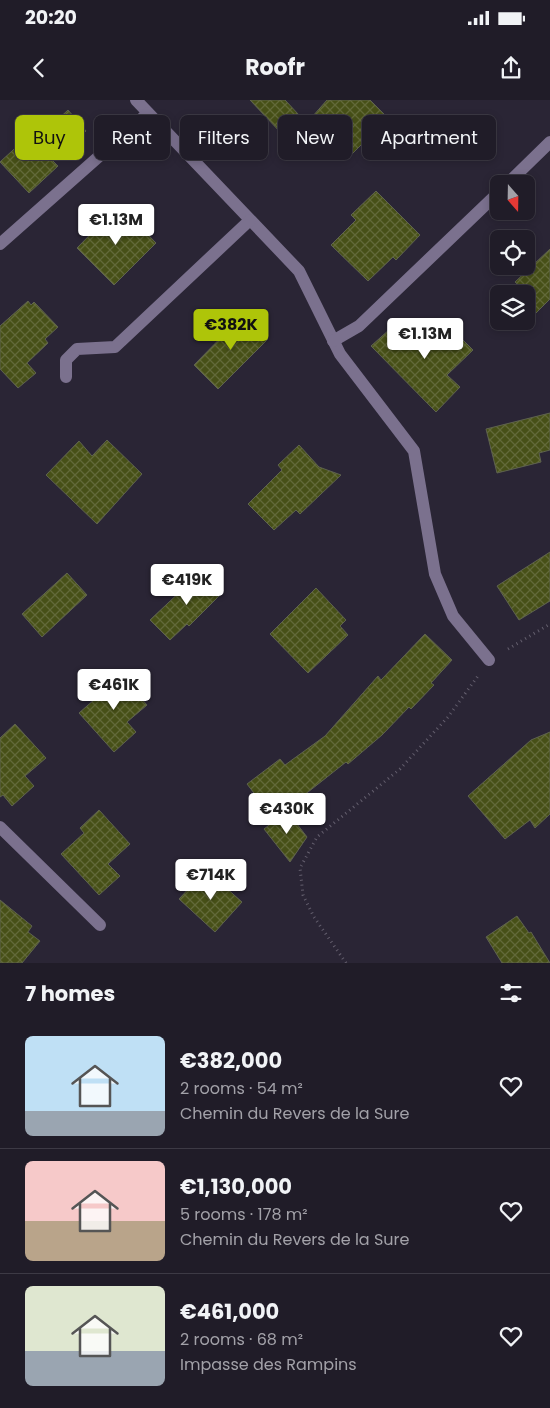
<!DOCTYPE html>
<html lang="en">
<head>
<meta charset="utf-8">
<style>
  :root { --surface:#201c28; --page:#282530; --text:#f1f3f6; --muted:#a2a1a8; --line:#3d3a45; --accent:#aec509 }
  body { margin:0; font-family:Poppins,sans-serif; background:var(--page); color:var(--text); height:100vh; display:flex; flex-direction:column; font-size:19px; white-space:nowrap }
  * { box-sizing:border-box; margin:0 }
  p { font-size:16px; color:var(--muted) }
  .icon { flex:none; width:28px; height:28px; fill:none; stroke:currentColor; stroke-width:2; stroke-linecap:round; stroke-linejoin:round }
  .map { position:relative; height:863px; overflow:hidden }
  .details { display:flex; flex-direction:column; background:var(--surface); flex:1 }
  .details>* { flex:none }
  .top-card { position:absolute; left:15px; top:15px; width:520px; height:45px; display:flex; gap:10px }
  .needle { width:32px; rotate:160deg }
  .tools { position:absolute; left:490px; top:75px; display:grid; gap:10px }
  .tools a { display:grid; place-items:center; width:45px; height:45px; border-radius:8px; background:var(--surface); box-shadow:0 2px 8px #0003,0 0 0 1px var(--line); font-size:25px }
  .price { position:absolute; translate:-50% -42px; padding:0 11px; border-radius:5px; background:#fff; color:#222; font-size:16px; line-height:32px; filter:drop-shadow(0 1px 2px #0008) }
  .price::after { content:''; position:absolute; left:50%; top:30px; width:15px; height:11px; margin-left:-8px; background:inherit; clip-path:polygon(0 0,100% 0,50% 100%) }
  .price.selected { background:var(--accent); color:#111 }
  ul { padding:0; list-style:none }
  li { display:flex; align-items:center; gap:15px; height:125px; padding:0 25px }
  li+li { border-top:1px solid var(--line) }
  li span { display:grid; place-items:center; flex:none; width:140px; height:100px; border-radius:8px; color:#555 }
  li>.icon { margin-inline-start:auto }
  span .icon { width:60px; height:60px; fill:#fffc; stroke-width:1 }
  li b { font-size:21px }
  h2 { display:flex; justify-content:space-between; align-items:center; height:60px; padding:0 25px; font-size:21px }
  .pill { padding:0 18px; border-radius:8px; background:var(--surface); box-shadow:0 2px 8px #0003,0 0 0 1px var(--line); font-size:18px; line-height:45px }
  .pill.selected { background:var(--accent); color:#111 }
  .status { display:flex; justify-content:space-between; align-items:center; height:35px; padding:0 25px; background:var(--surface); direction:ltr }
  .status svg { height:14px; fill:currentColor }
  header { display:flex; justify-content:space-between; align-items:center; height:65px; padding:0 25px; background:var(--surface); font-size:22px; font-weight:700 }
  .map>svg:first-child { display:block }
  .building { fill:url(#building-cross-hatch); stroke:#5e624f }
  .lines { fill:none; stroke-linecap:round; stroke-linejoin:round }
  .path { stroke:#645f6e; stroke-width:3; stroke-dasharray:1 4; stroke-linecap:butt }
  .minor { stroke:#7b718e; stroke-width:12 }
</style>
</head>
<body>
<div class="status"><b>20:20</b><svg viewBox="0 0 49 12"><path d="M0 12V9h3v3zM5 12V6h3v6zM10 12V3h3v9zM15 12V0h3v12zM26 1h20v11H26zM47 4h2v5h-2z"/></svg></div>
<header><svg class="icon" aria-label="back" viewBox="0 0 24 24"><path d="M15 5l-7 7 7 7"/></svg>Roofr<svg class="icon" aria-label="share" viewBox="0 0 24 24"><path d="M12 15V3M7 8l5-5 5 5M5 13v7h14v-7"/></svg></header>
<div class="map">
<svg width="550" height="863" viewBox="0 0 550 863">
  <defs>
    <pattern id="building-cross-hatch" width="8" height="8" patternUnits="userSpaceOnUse" patternTransform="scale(1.25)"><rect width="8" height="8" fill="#475017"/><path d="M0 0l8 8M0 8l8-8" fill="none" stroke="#626939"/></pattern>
  </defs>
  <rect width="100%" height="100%" fill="#2a2535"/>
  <!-- building -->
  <g class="building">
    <path d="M250,0h35l14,15 -18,18z"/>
    <path d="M327,0h43l18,18 -38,38 -38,-39z"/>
    <path d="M68,10l18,21 -33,30 5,5 -29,27 -29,-31 49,-45 5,6z"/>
    <path d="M376,91l44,44 -24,25 -3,-3 -25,24 -37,-36 25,-25 -5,-5z"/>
    <path d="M113,111l6,6 6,-6 31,32 -42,42 -37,-37z"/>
    <path d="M550,149v50l-24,24v-31l-11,-10z"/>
    <path d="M28,201l3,4 3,-3 24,25 -13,12 3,4 -21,20 9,10 -18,15 -18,-19v-43z"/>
    <path d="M245,213l23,26 -50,50 -24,-24z"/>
    <path d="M442,219l31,31 -26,25 13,12 -24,25 -65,-66 29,-26 19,21z"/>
    <path d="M550,313v37l-11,3 2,9 -44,11 -11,-44z"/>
    <path d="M107,340l35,34 -45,50 -51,-49 33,-34 13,15z"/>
    <path d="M299,345l20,22 22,8 -41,39 -4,-4 -22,20 -26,-26 34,-34 -4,-5z"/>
    <path d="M550,452v49l-31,19 -22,-34z"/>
    <path d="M202,471l20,22 -33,33 -2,-2 -17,16 -20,-20z"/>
    <path d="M67,473l20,22 -45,42 -20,-23z"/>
    <path d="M316,488l30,32 -6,6 8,9 -40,38 -38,-39z"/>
    <path d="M425,534l27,26 -21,23 3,2 -23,24 -2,-2 -27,28 -34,29 -2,-2 -72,57 -27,-35 33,-25 5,6 40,-29 53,-60 3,4z"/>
    <path d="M117,571l30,34 -20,17 9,10 -22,20 -35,-39 24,-21 -5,-5z"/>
    <path d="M15,624l31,34 -21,18 9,10 -22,20 -9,-11 -3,2v-59z"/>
    <path d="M550,632v82l-15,14 -5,-8 -25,19 -37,-43 63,-56z"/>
    <path d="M99,710l31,34 -22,20 12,12 -21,19 -38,-41 23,-21 -4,-5z"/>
    <path d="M287,711l20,26 -17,25 -26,-33z"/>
    <path d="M206,770l36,32 -27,30 -36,-33z"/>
    <path d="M0,800l32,26 -4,6 12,9 -18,22h-22z"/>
    <path d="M517,816l12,17 2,-1 19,31h-48l-16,-26z"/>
  </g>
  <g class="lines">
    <!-- path -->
    <g class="path">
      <path d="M508,549l42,-25"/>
      <path d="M346,863l-32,-46 -11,-22 -3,-27 17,-31 83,-68 48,-52 30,-41"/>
    </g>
    <!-- minor -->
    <g class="minor">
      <path d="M136,0l163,171 41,83 74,97 21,123 18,42 36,44"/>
      <path d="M507,84l43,-42"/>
      <path d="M0,144l148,-131"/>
      <path d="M333,241l26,-15 140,-134"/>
      <path d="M66,277v-17l11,-11 38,-2 135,-127"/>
      <path d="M0,727l100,98"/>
    </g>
  </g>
</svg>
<div class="tools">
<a><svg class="needle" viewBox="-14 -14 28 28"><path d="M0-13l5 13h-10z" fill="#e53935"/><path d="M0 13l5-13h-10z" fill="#a2a1a8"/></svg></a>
<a><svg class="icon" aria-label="locate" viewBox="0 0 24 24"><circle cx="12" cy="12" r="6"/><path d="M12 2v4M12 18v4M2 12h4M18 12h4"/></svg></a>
<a><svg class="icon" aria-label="layers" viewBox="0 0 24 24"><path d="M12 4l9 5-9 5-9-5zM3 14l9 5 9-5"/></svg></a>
</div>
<b class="price" style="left:116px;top:146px">€1.13M</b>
<b class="price selected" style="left:231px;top:251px">€382K</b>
<b class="price" style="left:425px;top:260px">€1.13M</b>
<b class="price" style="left:187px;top:506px">€419K</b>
<b class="price" style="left:114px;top:611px">€461K</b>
<b class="price" style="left:287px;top:735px">€430K</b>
<b class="price" style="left:211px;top:801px">€714K</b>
<div class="top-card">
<a class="pill selected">Buy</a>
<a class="pill">Rent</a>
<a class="pill">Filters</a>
<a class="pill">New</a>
<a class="pill">Apartment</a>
</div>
</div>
<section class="details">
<h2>7 homes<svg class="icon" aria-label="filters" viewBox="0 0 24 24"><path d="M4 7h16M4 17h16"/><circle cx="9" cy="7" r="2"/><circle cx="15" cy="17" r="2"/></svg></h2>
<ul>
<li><span style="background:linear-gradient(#bfe0f5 75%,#9aa5b1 0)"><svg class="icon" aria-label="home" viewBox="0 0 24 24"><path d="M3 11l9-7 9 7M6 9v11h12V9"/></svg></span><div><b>€382,000</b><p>2 rooms · 54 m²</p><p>Chemin du Revers de la Sure</p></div><svg class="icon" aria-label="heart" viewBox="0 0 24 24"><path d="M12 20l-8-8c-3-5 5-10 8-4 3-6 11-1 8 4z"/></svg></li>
<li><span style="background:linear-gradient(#f6c9c9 60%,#b9a48a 0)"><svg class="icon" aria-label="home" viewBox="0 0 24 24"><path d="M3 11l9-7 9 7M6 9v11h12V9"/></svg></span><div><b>€1,130,000</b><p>5 rooms · 178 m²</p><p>Chemin du Revers de la Sure</p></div><svg class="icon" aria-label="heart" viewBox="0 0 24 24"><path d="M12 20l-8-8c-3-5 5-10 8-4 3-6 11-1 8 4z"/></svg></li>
<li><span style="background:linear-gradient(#dfe7d0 65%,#9aa5b1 0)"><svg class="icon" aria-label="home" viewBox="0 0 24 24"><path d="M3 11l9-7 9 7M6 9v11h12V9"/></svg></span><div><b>€461,000</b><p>2 rooms · 68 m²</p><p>Impasse des Rampins</p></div><svg class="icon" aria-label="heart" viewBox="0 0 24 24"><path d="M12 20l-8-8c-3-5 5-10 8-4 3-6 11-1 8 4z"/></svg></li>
</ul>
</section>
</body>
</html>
